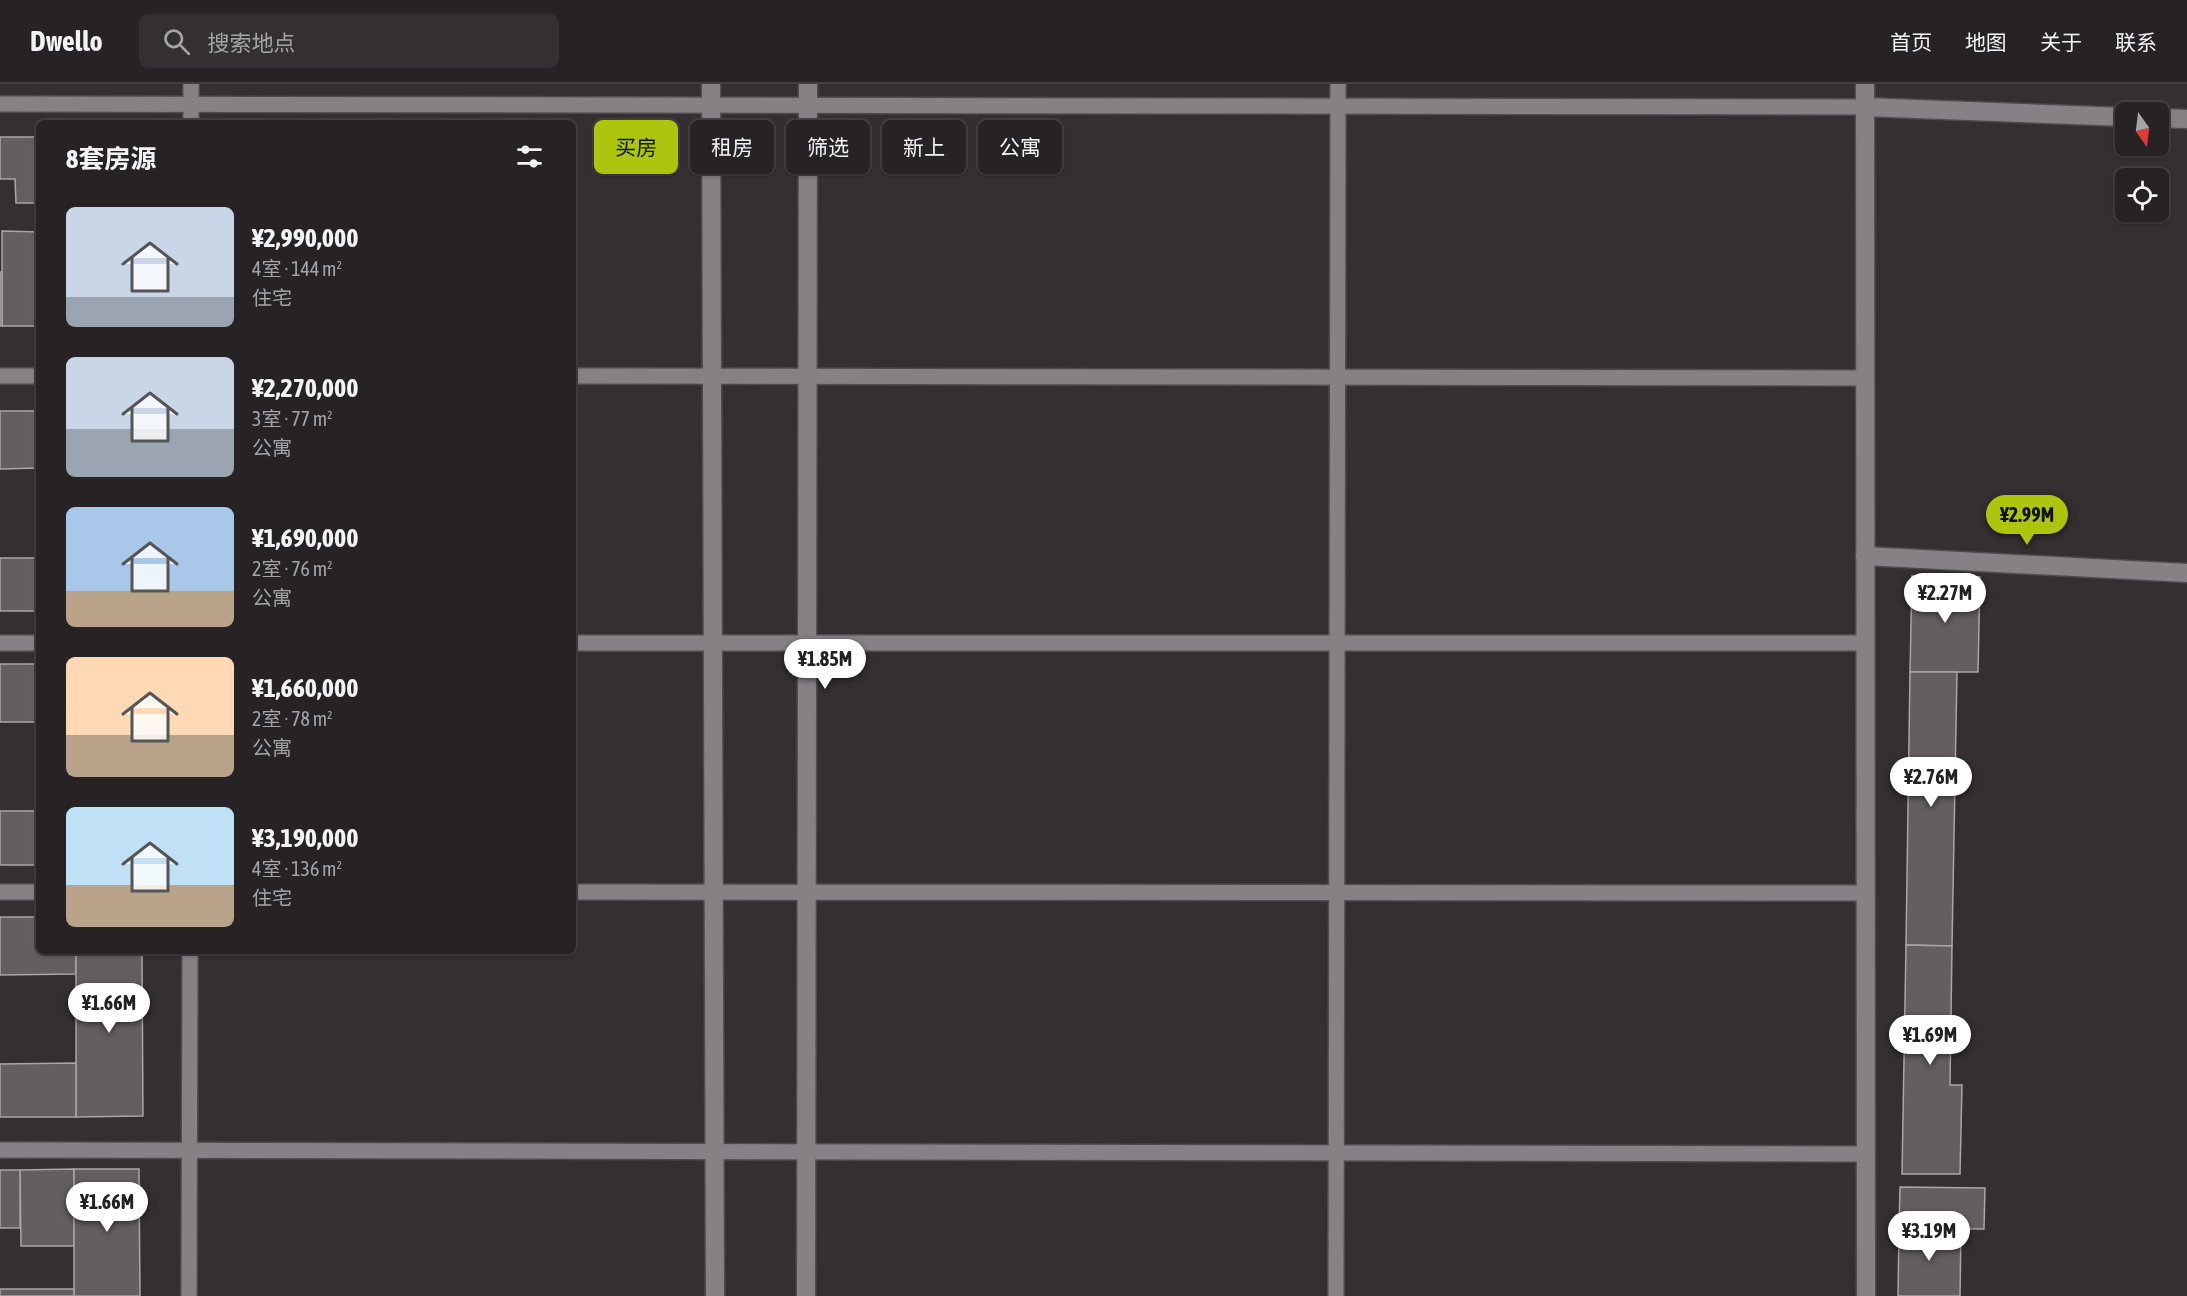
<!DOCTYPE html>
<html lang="zh">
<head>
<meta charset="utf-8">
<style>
  :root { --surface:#272325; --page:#332f32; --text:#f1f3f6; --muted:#a4a4a7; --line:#434042; --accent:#adc60d }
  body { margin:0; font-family:"Asap Condensed","Noto Sans SC",sans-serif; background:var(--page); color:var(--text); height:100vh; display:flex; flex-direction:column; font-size:22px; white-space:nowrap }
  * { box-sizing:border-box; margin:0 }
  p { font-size:20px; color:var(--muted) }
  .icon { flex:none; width:33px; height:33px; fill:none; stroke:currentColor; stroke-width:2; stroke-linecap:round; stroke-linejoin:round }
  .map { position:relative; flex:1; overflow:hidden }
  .panel { position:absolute; left:36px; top:36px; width:540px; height:834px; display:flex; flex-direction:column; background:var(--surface); border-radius:9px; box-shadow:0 2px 4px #0004,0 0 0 2px var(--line) }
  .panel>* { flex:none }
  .top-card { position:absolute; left:594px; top:36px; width:570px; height:54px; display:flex; gap:12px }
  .needle { width:39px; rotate:166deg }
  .fabs { position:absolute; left:2115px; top:18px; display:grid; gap:12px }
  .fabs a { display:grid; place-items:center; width:54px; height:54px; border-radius:9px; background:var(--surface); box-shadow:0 2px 4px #0004,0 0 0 2px var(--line); font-size:30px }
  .price { position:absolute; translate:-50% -51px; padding:0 14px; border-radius:21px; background:#fff; color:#222; font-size:20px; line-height:39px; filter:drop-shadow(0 2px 3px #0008) }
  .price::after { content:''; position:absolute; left:50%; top:36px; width:18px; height:14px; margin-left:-9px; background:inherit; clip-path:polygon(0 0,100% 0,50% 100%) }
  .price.selected { background:var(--accent); color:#111 }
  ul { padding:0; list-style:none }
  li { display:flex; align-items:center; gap:18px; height:150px; padding:0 30px }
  li span { display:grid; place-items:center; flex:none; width:168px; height:120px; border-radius:9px; color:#555 }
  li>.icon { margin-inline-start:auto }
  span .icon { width:72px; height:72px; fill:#fffc; stroke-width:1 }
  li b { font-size:26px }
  h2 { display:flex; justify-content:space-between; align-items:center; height:72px; padding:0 30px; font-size:26px }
  .tag { padding:0 21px; border-radius:9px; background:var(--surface); box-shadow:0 2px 4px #0004,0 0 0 2px var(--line); font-size:21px; line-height:54px }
  .tag.selected { background:var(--accent); color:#111 }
  header { display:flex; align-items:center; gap:36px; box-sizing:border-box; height:84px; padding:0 30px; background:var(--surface); border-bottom:2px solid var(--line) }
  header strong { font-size:28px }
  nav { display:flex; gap:33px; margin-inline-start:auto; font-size:21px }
  .search { width:420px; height:54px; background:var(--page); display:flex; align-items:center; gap:15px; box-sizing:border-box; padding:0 21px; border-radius:9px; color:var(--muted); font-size:22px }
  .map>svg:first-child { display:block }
  .building { fill:#645e5f; stroke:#aca5a6; stroke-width:1.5 }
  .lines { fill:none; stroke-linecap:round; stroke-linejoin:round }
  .lane-casing { stroke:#504c4e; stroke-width:18 }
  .street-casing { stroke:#504c4e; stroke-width:21 }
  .secondary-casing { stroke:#504c4e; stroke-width:21 }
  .lane { stroke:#868184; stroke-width:15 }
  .street { stroke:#868184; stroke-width:18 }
  .secondary { stroke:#868184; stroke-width:18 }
</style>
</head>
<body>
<header>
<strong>Dwello</strong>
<div class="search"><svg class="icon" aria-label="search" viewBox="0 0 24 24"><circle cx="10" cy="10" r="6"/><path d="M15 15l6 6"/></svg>搜索地点</div>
<nav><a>首页</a><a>地图</a><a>关于</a><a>联系</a></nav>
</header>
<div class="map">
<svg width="2187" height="1212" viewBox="0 0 2187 1212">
  <rect width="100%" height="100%" fill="#342f31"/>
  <!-- building -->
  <g class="building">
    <path d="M0,53h39v66h-23l-1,-24h-15z"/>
    <path d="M2,147l37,1v94h-37z"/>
    <rect x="0" y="188" width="2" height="54"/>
    <path d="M0,327h39v57l-39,1z"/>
    <rect x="0" y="474" width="39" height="53"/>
    <path d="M1912,492l68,1 -2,95h-68z"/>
    <rect x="0" y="580" width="39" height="58"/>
    <path d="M1910,588h47l-5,274 -46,-1z"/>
    <rect x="0" y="727" width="39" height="54"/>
    <path d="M0,833h39v34h37v23l-76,1z"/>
    <path d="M1906,861l46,1 -2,139h12l-2,89h-58z"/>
    <path d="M76,867h66l1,165 -67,1z"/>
    <path d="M76,979v54h-76v-53z"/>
    <path d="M74,1085v77h-53l-1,-76z"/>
    <path d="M74,1085h65l1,127h-66z"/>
    <rect x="0" y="1086" width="20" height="58"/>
    <path d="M1900,1103l85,1 -1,41 -85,-1z"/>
    <path d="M1899,1144l62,1 -1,67h-62z"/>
    <rect x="0" y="1205" width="74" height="7"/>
  </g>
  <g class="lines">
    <!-- lane casing -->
    <g class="lane-casing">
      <g id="lane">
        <path d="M0,20l1865,3"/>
        <path d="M191,39v-39"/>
        <path d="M0,292h39"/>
        <path d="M573,292l1292,2"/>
        <path d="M0,559h39"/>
        <path d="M573,559h1293"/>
        <path d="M0,808h39"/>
        <path d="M573,808l1292,1"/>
        <path d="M0,1066l1866,4"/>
        <path d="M189,1212l1,-345"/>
        <path d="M1336,1212l2,-1212"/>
      </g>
    </g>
    <!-- street casing -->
    <g class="street-casing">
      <g id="street">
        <path d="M1865,0l1,1212"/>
        <path d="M1865,23l261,10"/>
        <path d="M2158,34l29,1"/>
        <path d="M1865,472l322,17"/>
      </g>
    </g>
    <!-- secondary casing -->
    <g class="secondary-casing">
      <g id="secondary">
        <path d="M711,0l4,1212"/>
        <path d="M806,1212l2,-1212"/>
      </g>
    </g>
    <!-- lane -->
    <use href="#lane" class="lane"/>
    <!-- street -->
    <use href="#street" class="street"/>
    <!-- secondary -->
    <use href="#secondary" class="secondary"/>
  </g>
</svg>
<div class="fabs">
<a><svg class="needle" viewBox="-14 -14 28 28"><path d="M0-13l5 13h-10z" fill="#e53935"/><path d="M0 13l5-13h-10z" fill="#a4a4a7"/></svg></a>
<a><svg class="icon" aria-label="locate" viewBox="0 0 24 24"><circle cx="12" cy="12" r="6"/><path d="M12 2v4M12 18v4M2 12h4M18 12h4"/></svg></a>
</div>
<b class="price selected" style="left:2027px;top:462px">¥2.99M</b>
<b class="price" style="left:1945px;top:540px">¥2.27M</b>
<b class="price" style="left:825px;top:606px">¥1.85M</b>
<b class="price" style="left:1931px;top:724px">¥2.76M</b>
<b class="price" style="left:109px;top:950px">¥1.66M</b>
<b class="price" style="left:1930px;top:982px">¥1.69M</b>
<b class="price" style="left:107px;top:1149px">¥1.66M</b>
<b class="price" style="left:1929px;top:1178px">¥3.19M</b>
<div class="top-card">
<a class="tag selected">买房</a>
<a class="tag">租房</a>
<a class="tag">筛选</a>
<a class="tag">新上</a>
<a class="tag">公寓</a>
</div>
<section class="panel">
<h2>8套房源<svg class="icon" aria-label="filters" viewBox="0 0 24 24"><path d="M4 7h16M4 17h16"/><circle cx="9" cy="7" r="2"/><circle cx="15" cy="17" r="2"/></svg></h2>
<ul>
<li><span style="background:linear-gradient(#c9d6e8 75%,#9aa5b1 0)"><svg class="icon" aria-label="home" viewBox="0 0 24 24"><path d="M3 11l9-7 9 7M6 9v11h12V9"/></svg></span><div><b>¥2,990,000</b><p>4室 · 144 m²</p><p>住宅</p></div></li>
<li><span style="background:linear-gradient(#c9d6e8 60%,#9aa5b1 0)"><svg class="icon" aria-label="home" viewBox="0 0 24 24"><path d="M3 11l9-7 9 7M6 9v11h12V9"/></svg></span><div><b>¥2,270,000</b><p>3室 · 77 m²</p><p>公寓</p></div></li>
<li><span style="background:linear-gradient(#a9c7e8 70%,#b9a48a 0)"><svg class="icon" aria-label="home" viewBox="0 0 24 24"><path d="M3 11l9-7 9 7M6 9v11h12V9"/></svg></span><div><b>¥1,690,000</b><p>2室 · 76 m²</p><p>公寓</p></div></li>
<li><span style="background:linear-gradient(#ffd9b3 65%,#b9a48a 0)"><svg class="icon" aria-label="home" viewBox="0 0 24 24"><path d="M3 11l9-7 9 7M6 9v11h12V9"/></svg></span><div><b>¥1,660,000</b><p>2室 · 78 m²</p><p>公寓</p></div></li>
<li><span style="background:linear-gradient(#bfe0f5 65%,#b9a48a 0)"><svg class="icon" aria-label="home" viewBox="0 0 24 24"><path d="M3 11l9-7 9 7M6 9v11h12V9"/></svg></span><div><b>¥3,190,000</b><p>4室 · 136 m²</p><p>住宅</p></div></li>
</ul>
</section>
</div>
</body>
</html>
